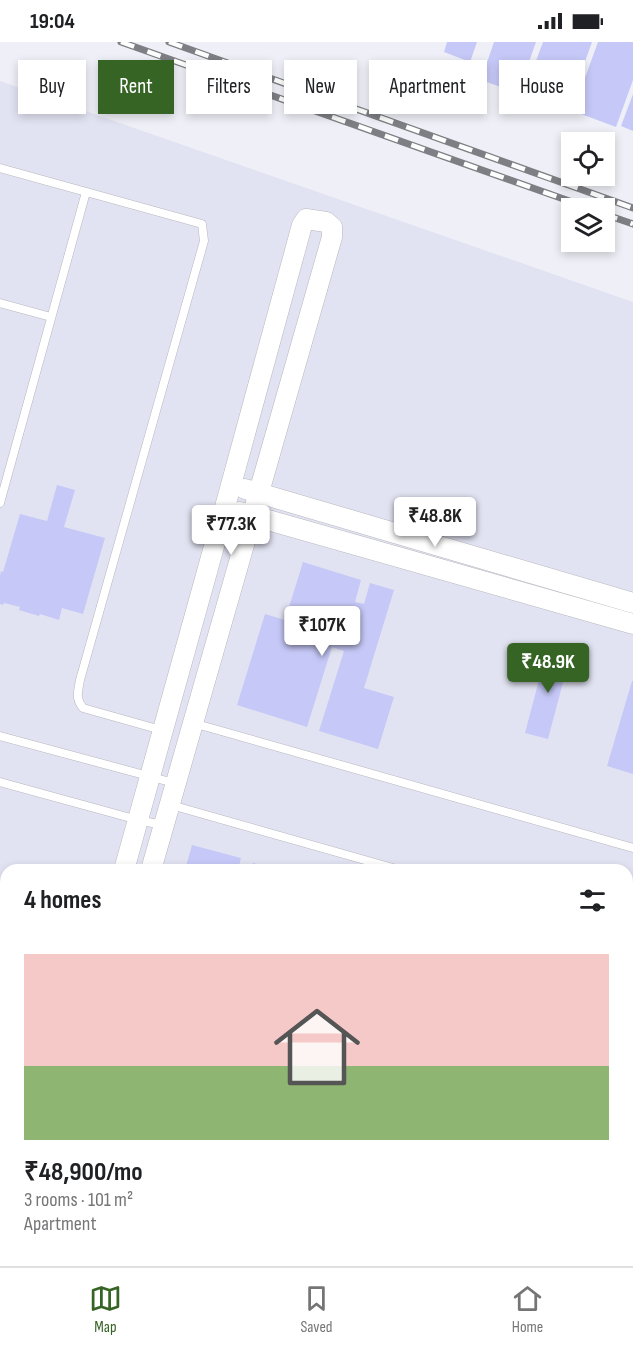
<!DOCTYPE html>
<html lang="en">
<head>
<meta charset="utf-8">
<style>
  :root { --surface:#fff; --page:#f2f2f2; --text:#202124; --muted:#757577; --line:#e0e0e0; --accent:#366424 }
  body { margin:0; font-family:"Sofia Sans Condensed",sans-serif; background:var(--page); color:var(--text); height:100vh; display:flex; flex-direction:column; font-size:22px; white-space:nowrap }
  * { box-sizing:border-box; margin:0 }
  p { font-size:20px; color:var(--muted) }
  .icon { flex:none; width:33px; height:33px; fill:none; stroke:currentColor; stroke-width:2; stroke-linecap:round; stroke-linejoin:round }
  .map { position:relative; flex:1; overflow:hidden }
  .side { position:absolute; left:0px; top:822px; width:633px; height:402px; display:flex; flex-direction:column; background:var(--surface); border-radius:18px 18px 0 0; box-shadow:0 3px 9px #0003 }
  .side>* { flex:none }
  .banner { position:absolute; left:18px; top:18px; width:597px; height:54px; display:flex; gap:12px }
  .tools { position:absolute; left:561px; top:90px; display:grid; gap:12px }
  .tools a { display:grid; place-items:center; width:54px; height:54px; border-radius:0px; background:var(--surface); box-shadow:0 3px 9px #0003; font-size:30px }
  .price { position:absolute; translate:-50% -51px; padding:0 14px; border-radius:6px; background:#fff; color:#222; font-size:20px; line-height:39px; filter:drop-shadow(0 2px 3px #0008) }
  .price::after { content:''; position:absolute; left:50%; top:36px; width:18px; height:14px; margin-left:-9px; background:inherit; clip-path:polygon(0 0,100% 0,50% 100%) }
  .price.active { background:var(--accent); color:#fff }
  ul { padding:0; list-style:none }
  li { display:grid; align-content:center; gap:12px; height:318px; padding:0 24px }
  li span { display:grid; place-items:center; height:186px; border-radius:0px; color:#555 }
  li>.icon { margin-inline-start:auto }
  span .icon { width:108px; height:108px; fill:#fffc; stroke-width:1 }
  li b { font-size:26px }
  h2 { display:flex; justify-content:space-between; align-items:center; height:72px; padding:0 24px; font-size:26px }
  .pill { padding:0 21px; border-radius:0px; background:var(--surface); box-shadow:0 3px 9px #0003; font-size:21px; line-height:54px }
  .pill.active { background:var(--accent); color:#fff }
  .status { display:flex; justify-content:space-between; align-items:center; height:42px; padding:0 30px; background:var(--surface); direction:ltr }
  .status svg { height:16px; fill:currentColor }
  .menu { display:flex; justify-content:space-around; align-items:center; height:84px; border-top:2px solid var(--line); background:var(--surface); font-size:16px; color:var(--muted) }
  .menu a { display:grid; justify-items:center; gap:3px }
  .menu .active { color:var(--accent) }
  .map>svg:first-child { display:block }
  .built { fill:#e2e3f2; fill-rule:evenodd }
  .building { fill:#c6c8f7 }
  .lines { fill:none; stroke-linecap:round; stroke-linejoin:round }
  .service-casing { stroke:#b7b7be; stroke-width:9 }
  .tertiary-casing { stroke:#b7b7be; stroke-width:21 }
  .service { stroke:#fff; stroke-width:8 }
  .tertiary { stroke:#fff; stroke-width:20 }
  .rail-casing { stroke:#7e7f84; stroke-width:7 }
  .rail { stroke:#fefefe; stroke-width:4.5; stroke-dasharray:14; stroke-linecap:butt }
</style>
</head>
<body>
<div class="status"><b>19:04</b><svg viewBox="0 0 49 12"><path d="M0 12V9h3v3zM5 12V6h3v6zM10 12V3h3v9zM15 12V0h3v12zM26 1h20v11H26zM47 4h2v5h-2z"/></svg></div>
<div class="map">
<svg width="633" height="1224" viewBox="0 0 633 1224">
  <rect width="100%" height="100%" fill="#eff0f7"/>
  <!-- built -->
  <path class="built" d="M0,39l633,221v964h-633zM6,828h621v390h-621z"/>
  <!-- building -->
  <g class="building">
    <path d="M447,0h30l-7,20 -26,-10z"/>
    <path d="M494,0h42l-18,51 -37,-13z"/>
    <path d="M543,0h49l-24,67 -44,-16z"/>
    <path d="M598,0h35v38l-17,47 -43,-16z"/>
    <path d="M633,52v37l-12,-5z"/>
    <path d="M57,443l18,5 -11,37 41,11 -22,76 -21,-6 -3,12 -19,-6 -1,2 -20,-6 1,-3 -16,-4 -1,2 -3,-1v-28l1,-5 2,1 17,-58 27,7z"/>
    <path d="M303,520l58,18 -6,22 9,2 6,-21 24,7 -30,98 30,9 -16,52 -59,-18 25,-80 -12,-4 -25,80 -70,-22 28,-91 20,6z"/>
    <path d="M547,608l23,6 -22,83 -23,-6z"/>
    <path d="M632,639h1v93l-26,-8z"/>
    <path d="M192,803l49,13 -3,12h-53z"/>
    <path d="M253,821l22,6v1h-24z"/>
    <path d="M0,933l6,1v65l-6,-2z"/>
    <path d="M627,1056l6,2v18l-6,18z"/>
    <path d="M627,1190l6,2v32h-20l1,-6h13z"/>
    <path d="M69,1218h5l19,6h-26z"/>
    <path d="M322,1218l-2,6h-33l-18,-5z"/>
    <path d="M416,1218h58l-2,6h-58z"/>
    <path d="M484,1218h54l-2,6h-54z"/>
    <path d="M549,1218h56l-1,6h-57z"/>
  </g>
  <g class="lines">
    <!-- service casing -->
    <g class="service-casing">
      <g id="service">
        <path d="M0,126l202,56 2,17 -124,439c-2,12 -5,18 3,28l78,22"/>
        <path d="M0,261l51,14"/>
        <path d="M0,461l86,-311"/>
        <path d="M193,681l440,125"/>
        <path d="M0,694l174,47"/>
        <path d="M0,740l138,38 24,5"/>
        <path d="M171,763l229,65"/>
        <path d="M627,892l6,2"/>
        <path d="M0,908l6,1"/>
        <path d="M0,1018l6,2"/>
        <path d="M0,1085l6,-21"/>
        <path d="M627,1171l6,1"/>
        <path d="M189,1218l22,6"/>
        <path d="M328,1224l1,-6"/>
      </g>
    </g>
    <!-- tertiary casing -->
    <g class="tertiary-casing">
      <g id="tertiary">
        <path d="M245,447l388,114"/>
        <path d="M240,470l393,112"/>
        <path d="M124,828l101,-363 77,-282 4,-6 20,3 6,5v10l-181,633"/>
        <path d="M12,1224l2,-6"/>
        <path d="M38,1224l2,-6"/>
      </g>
    </g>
    <!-- service -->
    <use href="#service" class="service"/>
    <!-- tertiary -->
    <use href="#tertiary" class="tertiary"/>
    <!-- rail casing -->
    <g class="rail-casing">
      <g id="rail">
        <path d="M121,0l468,166"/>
        <path d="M169,0l464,166"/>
        <path d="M604,172l29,10"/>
      </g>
    </g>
    <!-- rail -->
    <use href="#rail" class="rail"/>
  </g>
</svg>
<div class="tools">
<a><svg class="icon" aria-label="locate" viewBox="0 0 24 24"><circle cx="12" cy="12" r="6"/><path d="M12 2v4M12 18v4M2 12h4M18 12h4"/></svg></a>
<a><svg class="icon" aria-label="layers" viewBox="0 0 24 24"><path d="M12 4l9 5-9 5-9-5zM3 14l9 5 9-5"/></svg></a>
</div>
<b class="price" style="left:435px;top:506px">₹48.8K</b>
<b class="price" style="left:231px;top:514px">₹77.3K</b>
<b class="price" style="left:322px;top:615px">₹107K</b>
<b class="price active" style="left:548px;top:652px">₹48.9K</b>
<div class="banner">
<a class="pill">Buy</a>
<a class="pill active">Rent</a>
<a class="pill">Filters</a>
<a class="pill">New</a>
<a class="pill">Apartment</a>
<a class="pill">House</a>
</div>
<section class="side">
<h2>4 homes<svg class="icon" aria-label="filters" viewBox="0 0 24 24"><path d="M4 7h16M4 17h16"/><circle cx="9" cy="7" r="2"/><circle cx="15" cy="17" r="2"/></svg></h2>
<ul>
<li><span style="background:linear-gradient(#f6c9c9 60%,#8fb573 0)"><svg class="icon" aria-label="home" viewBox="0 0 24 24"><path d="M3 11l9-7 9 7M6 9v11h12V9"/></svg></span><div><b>₹48,900/mo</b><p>3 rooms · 101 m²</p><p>Apartment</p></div></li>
</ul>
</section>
</div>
<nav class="menu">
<a class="active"><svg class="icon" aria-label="map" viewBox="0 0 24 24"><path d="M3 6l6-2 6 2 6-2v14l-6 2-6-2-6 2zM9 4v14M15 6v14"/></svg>Map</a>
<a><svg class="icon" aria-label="saved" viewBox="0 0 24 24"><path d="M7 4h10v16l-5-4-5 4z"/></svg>Saved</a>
<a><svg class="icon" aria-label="home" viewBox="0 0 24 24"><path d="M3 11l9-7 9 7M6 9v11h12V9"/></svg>Home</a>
</nav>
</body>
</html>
